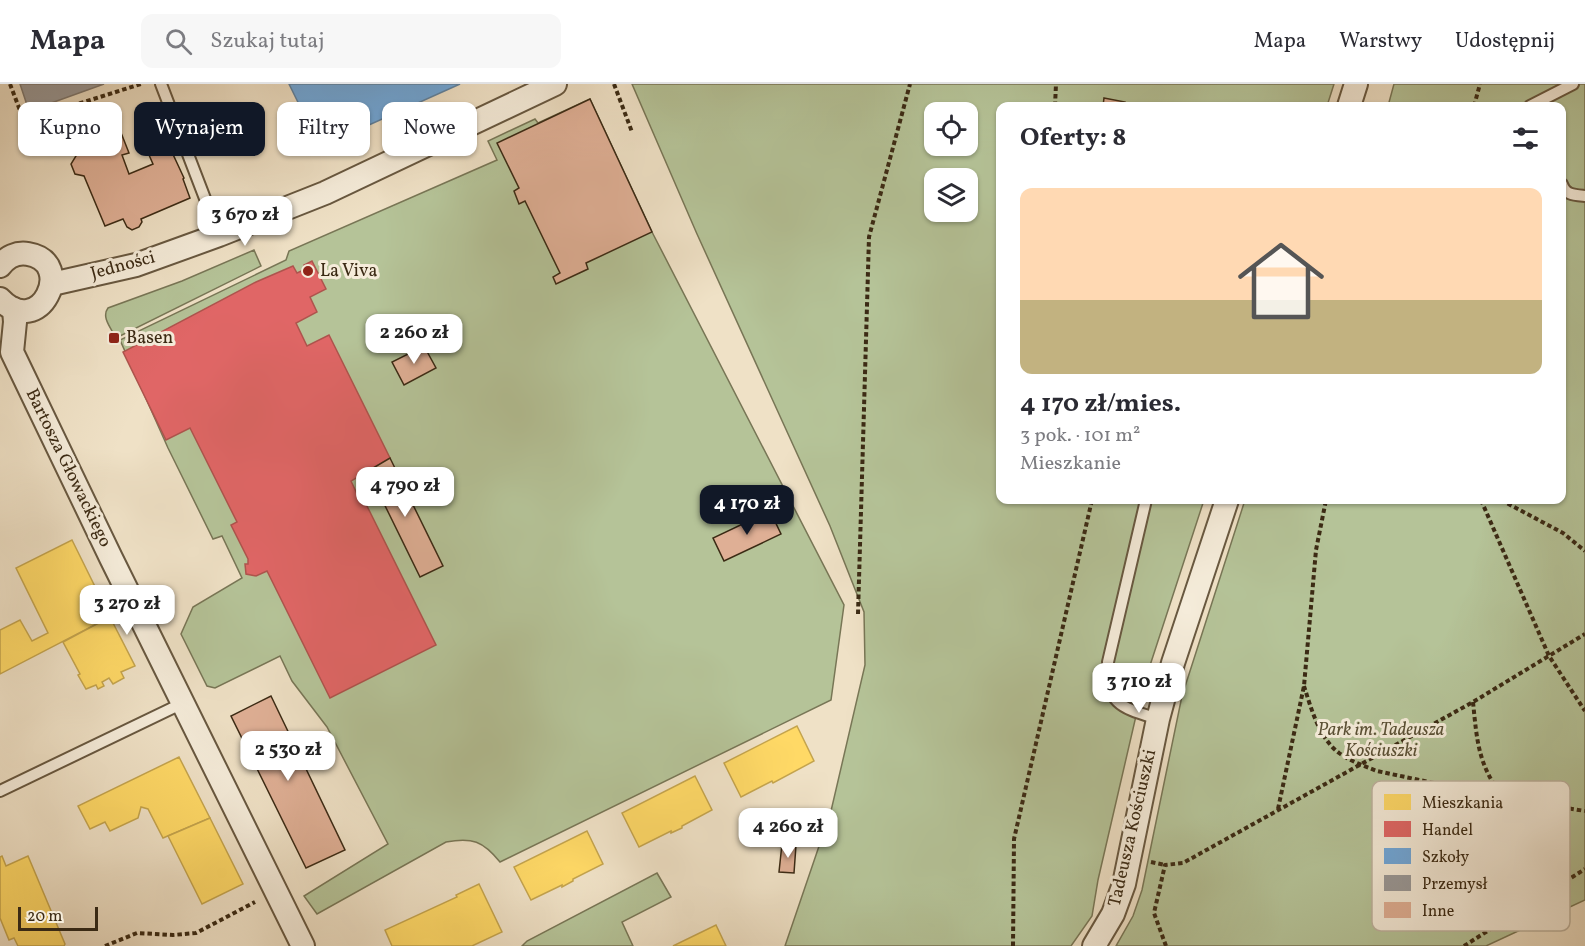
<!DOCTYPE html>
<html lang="pl">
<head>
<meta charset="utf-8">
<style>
  :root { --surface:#fff; --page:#f7f7f7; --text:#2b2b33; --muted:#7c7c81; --line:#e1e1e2; --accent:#111827 }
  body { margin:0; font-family:Vollkorn,serif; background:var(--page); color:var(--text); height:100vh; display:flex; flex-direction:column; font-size:22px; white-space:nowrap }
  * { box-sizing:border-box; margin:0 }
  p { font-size:20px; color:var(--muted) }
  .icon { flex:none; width:33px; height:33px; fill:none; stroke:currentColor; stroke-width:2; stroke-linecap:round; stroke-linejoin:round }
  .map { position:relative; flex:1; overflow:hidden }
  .panel { position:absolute; left:996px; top:18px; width:570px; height:402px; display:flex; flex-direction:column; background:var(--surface); border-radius:12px; box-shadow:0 2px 4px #0004 }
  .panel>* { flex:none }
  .banner { position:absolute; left:18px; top:18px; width:570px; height:54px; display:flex; gap:12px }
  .fabs { position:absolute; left:924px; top:18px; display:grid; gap:12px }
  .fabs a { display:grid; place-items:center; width:54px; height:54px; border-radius:12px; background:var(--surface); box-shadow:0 2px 4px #0004; font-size:30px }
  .scale { position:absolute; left:18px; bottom:15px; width:80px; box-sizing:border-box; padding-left:6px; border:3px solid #3b2a14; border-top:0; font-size:16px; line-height:21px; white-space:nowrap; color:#3b2a14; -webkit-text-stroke:4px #f5ecda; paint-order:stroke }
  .price { position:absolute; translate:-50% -51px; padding:0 14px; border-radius:12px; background:#fff; color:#222; font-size:20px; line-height:39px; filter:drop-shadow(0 2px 3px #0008) }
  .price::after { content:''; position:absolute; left:50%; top:36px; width:18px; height:14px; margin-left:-9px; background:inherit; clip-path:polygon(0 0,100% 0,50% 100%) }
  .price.selected { background:var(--accent); color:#fff }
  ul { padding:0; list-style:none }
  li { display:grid; align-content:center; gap:12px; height:318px; padding:0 24px }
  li+li { border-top:2px solid var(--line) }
  li span { display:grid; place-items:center; height:186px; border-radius:12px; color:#555 }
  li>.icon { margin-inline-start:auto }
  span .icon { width:108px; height:108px; fill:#fffc; stroke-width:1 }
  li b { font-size:26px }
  h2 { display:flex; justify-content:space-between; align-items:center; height:72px; padding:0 24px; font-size:26px }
  .tag { padding:0 21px; border-radius:12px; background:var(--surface); box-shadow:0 2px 4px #0004; font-size:21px; line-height:54px }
  .tag.selected { background:var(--accent); color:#fff }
  header { display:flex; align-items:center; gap:36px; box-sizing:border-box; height:84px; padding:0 30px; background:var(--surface); border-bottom:2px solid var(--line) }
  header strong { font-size:28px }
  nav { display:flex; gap:33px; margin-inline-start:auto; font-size:21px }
  .search { width:420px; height:54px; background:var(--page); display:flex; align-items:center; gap:15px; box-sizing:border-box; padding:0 21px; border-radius:12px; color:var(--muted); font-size:22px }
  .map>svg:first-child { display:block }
  .green { fill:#b5c398; stroke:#787656; stroke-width:1.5; fill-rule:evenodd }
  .homes { fill:#ffd966; stroke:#c4a44d; stroke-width:1.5 }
  .shops { fill:#e06666; stroke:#ae544d; stroke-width:1.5 }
  .schools { fill:#6fa8dc; stroke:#5f82a0; stroke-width:1.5 }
  .industry { fill:#999; stroke:#7d7871; stroke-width:1.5 }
  .building { fill:#dfaf95; stroke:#3b2a14; stroke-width:1.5 }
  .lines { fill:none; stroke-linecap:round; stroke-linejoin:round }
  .service-casing { stroke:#685840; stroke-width:14 }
  .minor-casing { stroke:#685840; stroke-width:26 }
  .path { stroke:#3b2a14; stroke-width:4; stroke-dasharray:4.5 3; stroke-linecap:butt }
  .service { stroke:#f5ecda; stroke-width:10 }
  .minor { stroke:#f5ecda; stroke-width:22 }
  .poi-dot { fill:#8f2418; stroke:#f5ecda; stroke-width:2 }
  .labels { text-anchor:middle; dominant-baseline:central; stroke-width:6; stroke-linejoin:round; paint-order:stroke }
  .street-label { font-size:18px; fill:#3b2a14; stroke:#f5ecda }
  .poi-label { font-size:18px; fill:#3b2a14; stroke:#f5ecda; text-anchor:start }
  .park-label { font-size:18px; font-style:italic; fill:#5a5035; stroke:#f5ecda }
  .key { fill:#f5ecda; stroke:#bdb29f; stroke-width:1.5 }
  .key-label { font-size:16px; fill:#3b2a14 }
</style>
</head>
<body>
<header>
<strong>Mapa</strong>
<div class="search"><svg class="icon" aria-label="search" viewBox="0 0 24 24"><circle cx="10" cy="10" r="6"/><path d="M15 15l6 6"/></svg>Szukaj tutaj</div>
<nav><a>Mapa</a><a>Warstwy</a><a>Udostępnij</a></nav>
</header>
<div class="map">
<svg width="1585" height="862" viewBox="0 0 1585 862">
  <rect width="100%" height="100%" fill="#efe1c6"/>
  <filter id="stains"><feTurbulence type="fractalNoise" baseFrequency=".00333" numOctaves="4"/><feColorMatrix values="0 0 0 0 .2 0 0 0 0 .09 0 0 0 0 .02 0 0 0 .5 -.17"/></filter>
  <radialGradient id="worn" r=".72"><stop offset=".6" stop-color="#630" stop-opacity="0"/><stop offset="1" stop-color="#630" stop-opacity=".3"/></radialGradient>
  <!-- green -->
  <g class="green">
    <path d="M632,0h702l-7,22h-327v394h204l-62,190 -44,190 -6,36 -21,30h-286l46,-135 34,-146 -1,-53 -34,-86 -133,-292zM934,28h34v34h-34zM934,94h34v34h-34z"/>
    <path d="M1394,0h191v816l-99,46h-370l17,-30 9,-26 40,-194 63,-196h317v-394h-174z"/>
    <path d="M590,15l62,133 192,373 -13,95 -331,162c-17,-21 -28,-25 -54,-20l-129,72 -13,-18 84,-52 -61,-117 -35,-46 -12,-25 -65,32 -8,-2 -26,-52 12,-27 49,-29 -20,-42 -9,3 -45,-91 -48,-108 166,-80 3,-9 208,-91 -9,-19 47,-22 3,4z"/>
    <path d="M254,166l7,16 -145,72c-5,-10 -15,-21 -8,-30l74,-27z"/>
    <path d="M657,789l14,24 -49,25 11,24h-111l5,-5z"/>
  </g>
  <!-- homes -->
  <g class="homes">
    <path d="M72,456l38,77 -110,57v-44l20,-10 12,21 16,-8 -32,-65z"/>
    <path d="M110,533l25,49 -14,6 3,6 -11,6 -4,-6 -7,4 2,4 -6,3 -2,-4 -10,4 -8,-14 2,-1 -17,-32z"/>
    <path d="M797,642l17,35 -41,22 -1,-2 -31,16 -17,-34z"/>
    <path d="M179,673l31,61 -47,20 -15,-29 -7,-2 -3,11 -28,13 -5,-9 -15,7 -12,-23z"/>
    <path d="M695,692l17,34 -30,16v2l-11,5v-2l-32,16 -17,-34z"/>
    <path d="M210,734l33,66 -41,20 -34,-68z"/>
    <path d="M587,747l16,33 -30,15v2l-11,6v-2l-31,15 -17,-33z"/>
    <path d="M2,772l4,10 22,-10 37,88 -1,2h-46l-4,-8 -5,2 -9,-22v-61z"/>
    <path d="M479,800l23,48 -30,14h-80l-7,-16 72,-33 -1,-2z"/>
    <path d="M716,841l10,21h-53z"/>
  </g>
  <!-- shops -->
  <path class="shops" d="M312,177l14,28 -16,8 7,15 -21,11 11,23 22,-11 61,123 -39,23 8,17 3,-2 74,149 -106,53 -63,-127 -11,5 -10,-2 -1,-10h3v-5l-17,-34 6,-3 -47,-94 -24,12 -43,-88 133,-70 37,-16 4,7 9,-4 -2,-4z"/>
  <!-- schools -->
  <path class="schools" d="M289,0h171l-140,63z"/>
  <!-- industry -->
  <path class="industry" d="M20,0h84l-75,27z"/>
  <!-- building -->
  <g class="building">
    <path d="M1104,14l21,4 -1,4h-21z"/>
    <path d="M590,15l62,133 -66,31 2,6 -32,15 -3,-7 7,-4 -35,-72 -6,3 -5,-13 5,-3 -22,-45z"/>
    <path d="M114,31l15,38 -7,2 7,19 24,-10 -4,-9 21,-7 14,30 -1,1 7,19 -49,21 1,3 -3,5 -7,3 -5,-3 -4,-8 -18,7 -21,-50 -9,-2 -4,-10 5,-8 -8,-22 30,-14 1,1z"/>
    <path d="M424,262l12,22 -32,17 -12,-23z"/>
    <path d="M390,374l53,108 -23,11 -52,-106z"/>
    <path d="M770,427l11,23 -57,27 -11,-23z"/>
    <path d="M271,612l74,154 -39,18 -75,-152z"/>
    <path d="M782,760l14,1 -2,28 -15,-1z"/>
  </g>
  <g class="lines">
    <!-- service casing -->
    <g class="service-casing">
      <g id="service">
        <path d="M161,0l58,151"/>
        <path d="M1530,22l43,-22"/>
        <path d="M1562,100c3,11 12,11 23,12"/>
        <path d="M1146,416l-38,162c-3,43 15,46 50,57"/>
        <path d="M0,707l183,-88"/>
      </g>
    </g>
    <!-- minor casing -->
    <g class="minor-casing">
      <g id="minor">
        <path d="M1349,22l7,-22"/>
        <path d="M0,182c7,-9 17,-14 28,-12 49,8 12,87 -28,45"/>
        <path d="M52,200l84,-19 83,-30 106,-42 230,-109"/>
        <path d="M14,225l1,13 -3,30 99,206 192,388"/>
        <path d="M1094,862l19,-32 11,-30 34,-165 15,-56 54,-163"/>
      </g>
    </g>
    <!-- path -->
    <g class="path">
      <path d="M10,0l14,37 117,-37"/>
      <path d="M614,0l18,48"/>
      <path d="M1055,22l1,-22"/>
      <path d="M1474,22l6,-22"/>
      <path d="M1481,416l68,156 36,55"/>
      <path d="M1501,416l62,33 22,18"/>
      <path d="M858,530l11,-377 41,-153"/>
      <path d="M1304,602c7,22 15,52 35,67 11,8 25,13 38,18l127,27 81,13"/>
      <path d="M1473,618c4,39 5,63 30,95"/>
      <path d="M1278,725l26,-123 12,-136 10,-50"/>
      <path d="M1151,778l14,3"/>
      <path d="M105,862l32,-13 36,2 23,-2 59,-31"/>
      <path d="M1013,862l1,-107 78,-339"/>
      <path d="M1166,862l-12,-33 11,-48 18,-2 290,-161 112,-68"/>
      <path d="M1464,862l121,-77"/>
    </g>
    <!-- service -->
    <use href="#service" class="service"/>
    <!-- minor -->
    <use href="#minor" class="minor"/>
  </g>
  <!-- markers -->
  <g class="poi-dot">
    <circle cx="308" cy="187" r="6"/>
    <rect x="108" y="248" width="12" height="12" rx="3"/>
  </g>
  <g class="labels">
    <!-- street labels -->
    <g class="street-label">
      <text transform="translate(123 182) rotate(-15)">Jedności</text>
      <text transform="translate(68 384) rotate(64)">Bartosza Głowackiego</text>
      <text transform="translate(1133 744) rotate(-77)">Tadeusza Kościuszki</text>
    </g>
    <!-- poi labels -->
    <g class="poi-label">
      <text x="320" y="187">La Viva</text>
      <text x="126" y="254">Basen</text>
    </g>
    <!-- park labels -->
    <g class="park-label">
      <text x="1381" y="646">Park im. Tadeusza<tspan x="1381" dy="21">Kościuszki</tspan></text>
    </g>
  </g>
  <!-- legend -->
  <rect x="1372" y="697" width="198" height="150" rx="9" class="key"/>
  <rect x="1384" y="710" width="27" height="16" fill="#ffd966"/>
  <rect x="1384" y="737" width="27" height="16" fill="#e06666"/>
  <rect x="1384" y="764" width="27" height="16" fill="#6fa8dc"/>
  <rect x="1384" y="791" width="27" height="16" fill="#999"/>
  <rect x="1384" y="818" width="27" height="16" fill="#dfaf95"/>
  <g class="key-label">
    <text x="1422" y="724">Mieszkania</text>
    <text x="1422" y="751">Handel</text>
    <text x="1422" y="778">Szkoły</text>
    <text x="1422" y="805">Przemysł</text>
    <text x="1422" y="832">Inne</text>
  </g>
  <rect width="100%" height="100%" filter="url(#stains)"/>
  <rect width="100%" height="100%" fill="url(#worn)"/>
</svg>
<div class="fabs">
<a><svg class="icon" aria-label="locate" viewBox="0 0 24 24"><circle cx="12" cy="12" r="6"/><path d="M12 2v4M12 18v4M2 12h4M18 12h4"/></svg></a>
<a><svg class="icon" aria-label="layers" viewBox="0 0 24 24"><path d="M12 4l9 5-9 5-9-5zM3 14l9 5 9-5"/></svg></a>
</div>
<div class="scale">20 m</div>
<b class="price" style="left:245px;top:163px">3 670 zł</b>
<b class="price" style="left:414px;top:281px">2 260 zł</b>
<b class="price" style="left:405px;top:434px">4 790 zł</b>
<b class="price selected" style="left:747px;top:452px">4 170 zł</b>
<b class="price" style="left:127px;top:552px">3 270 zł</b>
<b class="price" style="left:1139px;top:630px">3 710 zł</b>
<b class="price" style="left:288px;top:698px">2 530 zł</b>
<b class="price" style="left:788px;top:775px">4 260 zł</b>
<div class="banner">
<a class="tag">Kupno</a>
<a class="tag selected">Wynajem</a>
<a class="tag">Filtry</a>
<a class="tag">Nowe</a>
</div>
<section class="panel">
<h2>Oferty: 8<svg class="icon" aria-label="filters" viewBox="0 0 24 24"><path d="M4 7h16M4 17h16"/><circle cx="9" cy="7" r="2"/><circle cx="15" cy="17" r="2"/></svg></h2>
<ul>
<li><span style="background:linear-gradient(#ffd9b3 60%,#c2b280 0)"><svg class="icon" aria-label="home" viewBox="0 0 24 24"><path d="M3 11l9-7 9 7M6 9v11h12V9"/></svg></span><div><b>4 170 zł/mies.</b><p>3 pok. · 101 m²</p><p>Mieszkanie</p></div></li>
</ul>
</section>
</div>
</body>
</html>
